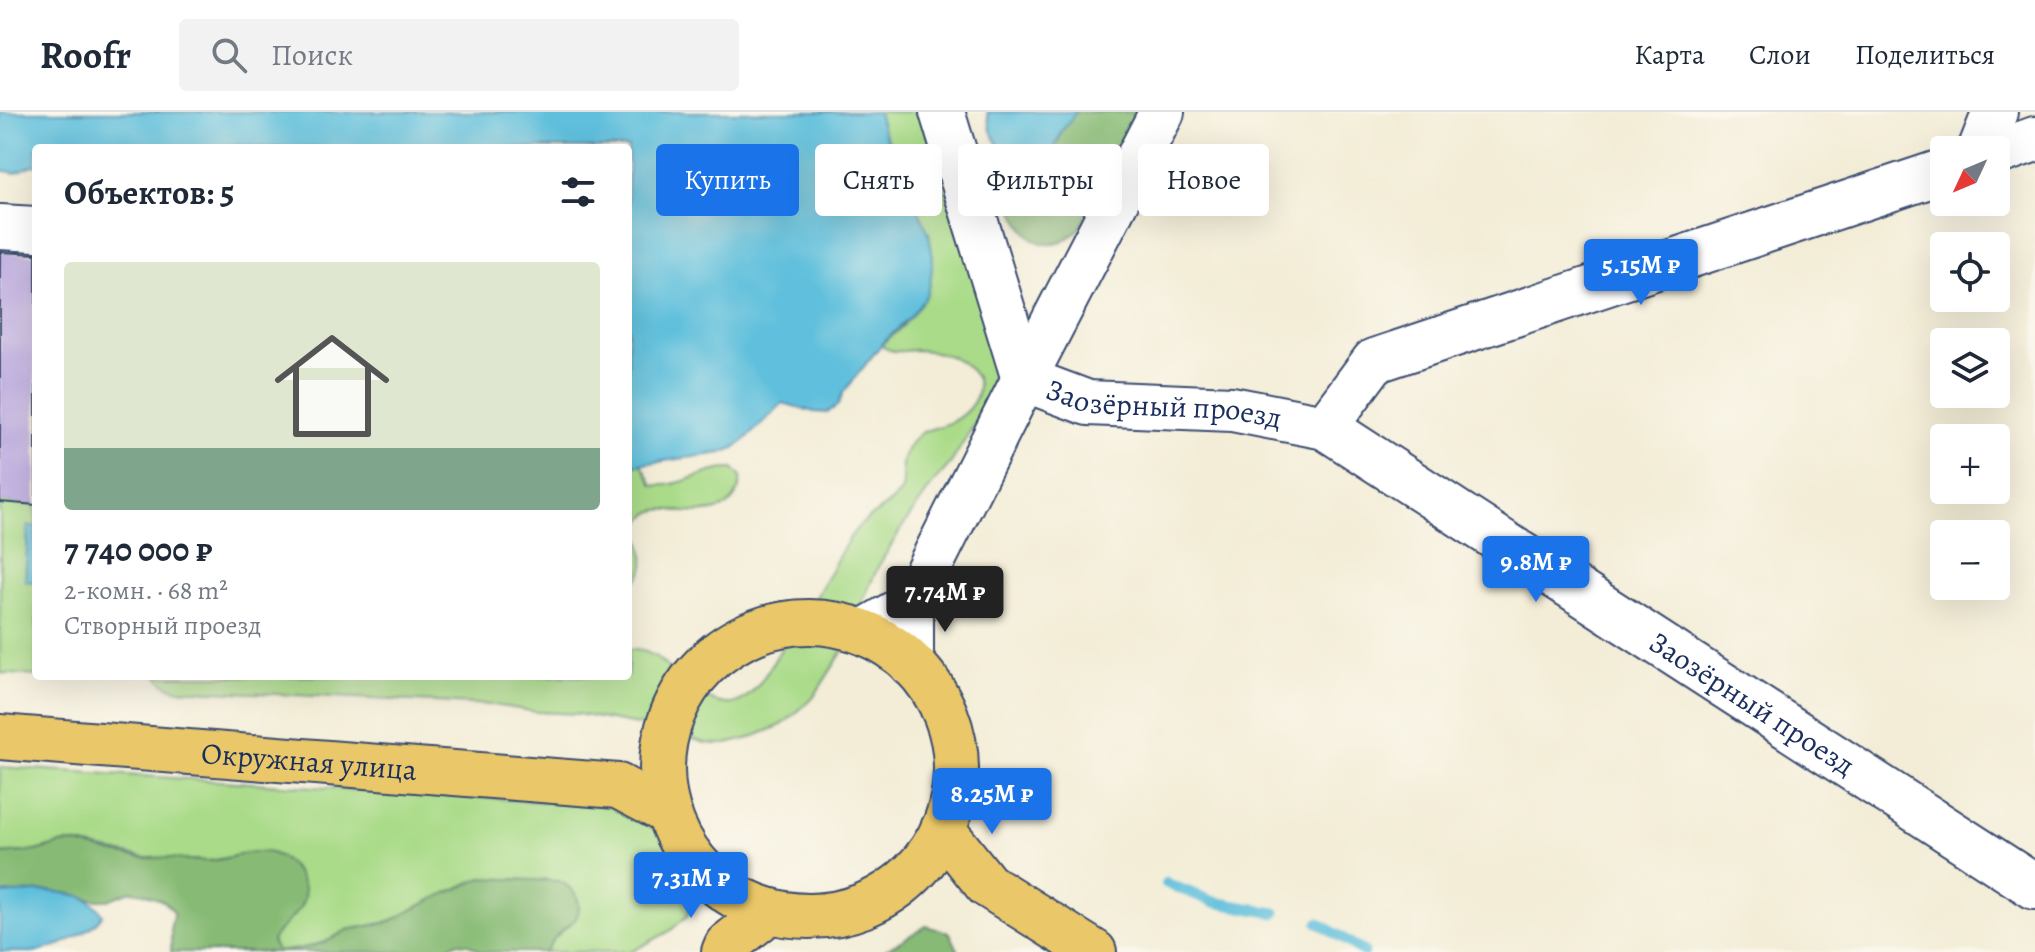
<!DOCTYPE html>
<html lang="ru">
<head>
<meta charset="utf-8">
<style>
  :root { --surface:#fff; --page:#f2f2f3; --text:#1f2937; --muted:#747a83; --line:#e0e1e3; --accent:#1a73e8 }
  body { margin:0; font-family:Alegreya,serif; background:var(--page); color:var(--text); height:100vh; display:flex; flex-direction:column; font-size:30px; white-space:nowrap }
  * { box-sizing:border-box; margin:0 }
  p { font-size:26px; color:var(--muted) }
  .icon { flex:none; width:44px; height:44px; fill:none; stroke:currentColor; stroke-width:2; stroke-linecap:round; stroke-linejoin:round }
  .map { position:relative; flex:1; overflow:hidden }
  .drawer { position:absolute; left:32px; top:32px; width:600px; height:536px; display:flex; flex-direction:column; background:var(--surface); border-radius:8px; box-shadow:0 8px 32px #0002 }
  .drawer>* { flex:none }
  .guide { position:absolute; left:656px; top:32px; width:760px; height:72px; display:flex; gap:16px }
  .needle { width:52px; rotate:226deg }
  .controls { position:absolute; left:1930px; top:24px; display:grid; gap:16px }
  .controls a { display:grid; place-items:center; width:80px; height:80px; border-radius:8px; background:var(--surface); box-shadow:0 8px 32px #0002; font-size:40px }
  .price { position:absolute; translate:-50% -68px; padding:0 18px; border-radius:8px; background:var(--accent); color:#fff; font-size:26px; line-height:52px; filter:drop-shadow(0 2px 4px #0008) }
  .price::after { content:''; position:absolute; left:50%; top:48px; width:24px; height:18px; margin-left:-12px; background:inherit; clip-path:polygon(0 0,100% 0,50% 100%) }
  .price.active { background:#222; color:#fff }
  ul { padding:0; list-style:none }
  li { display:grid; align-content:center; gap:16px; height:424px; padding:0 32px }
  li span { display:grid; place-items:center; height:248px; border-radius:8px; color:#555 }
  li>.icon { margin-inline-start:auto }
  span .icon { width:144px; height:144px; fill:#fffc; stroke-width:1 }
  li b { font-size:34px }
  h2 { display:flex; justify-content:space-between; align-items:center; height:96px; padding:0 32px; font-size:34px }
  .chip { padding:0 28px; border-radius:8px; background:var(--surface); box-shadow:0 8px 32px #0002; font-size:28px; line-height:72px }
  .chip.active { background:var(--accent); color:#fff }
  header { display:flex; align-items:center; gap:48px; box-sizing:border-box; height:112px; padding:0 40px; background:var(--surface); border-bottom:2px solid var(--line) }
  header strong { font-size:38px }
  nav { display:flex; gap:44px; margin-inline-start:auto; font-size:28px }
  .search { width:560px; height:72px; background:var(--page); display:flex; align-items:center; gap:20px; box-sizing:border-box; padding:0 28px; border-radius:8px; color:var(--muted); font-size:30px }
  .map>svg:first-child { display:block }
  .green { fill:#aadb89; stroke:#628574; stroke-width:2 }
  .forest { fill:#87bb75; stroke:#51756a; stroke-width:2 }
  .water { fill:#5ebfdc; stroke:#3c779d; stroke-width:2 }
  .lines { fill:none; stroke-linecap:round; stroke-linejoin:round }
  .stream { stroke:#5ebfdc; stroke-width:11 }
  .building { fill:#b29fde }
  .minor-casing { stroke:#3b4c70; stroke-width:48 }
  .major-casing { stroke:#3b4c70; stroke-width:48 }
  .minor { stroke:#fff; stroke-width:44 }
  .major { stroke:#eac769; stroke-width:44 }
  .labels { text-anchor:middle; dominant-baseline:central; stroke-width:6; stroke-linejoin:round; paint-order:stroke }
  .street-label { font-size:30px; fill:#1b2f5e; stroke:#fbf7ec }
</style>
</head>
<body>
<header>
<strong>Roofr</strong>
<div class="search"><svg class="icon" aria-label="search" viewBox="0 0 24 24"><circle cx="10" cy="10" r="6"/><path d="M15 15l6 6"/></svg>Поиск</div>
<nav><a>Карта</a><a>Слои</a><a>Поделиться</a></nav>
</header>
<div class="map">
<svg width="2035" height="840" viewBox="0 0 2035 840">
  <rect width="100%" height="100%" fill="#fbf7ec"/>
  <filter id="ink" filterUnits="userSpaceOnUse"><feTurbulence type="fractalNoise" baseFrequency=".0125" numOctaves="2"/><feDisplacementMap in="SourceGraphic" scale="16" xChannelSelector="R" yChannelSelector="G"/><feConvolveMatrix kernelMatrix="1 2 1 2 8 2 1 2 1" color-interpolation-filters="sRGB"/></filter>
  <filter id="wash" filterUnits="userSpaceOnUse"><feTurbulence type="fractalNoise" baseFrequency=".006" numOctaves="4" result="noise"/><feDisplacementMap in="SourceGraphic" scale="32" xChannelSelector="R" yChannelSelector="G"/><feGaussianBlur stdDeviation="1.8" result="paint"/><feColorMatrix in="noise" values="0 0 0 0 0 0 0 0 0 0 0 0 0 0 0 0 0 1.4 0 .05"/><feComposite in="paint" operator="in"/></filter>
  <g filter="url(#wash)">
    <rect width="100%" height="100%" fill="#f3edd7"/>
    <!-- green -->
    <g class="green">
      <path d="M878,0h41l73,215 2,44 -2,24 -41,68 -16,18 -34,48 -11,18 -12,20 -18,40 -9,31 -38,60 -31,27 -32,13 -23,6h-11l-11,-1 -36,-12 -91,-17 -41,-2 -43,-7 -319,-16 -10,-5 -8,-8h471v-26c28,-3 40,20 59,37 8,7 18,10 27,14 6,2 11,4 18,3 25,-4 44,-49 57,-68 9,-16 22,-30 31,-46 11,-19 20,-39 34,-58 12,-16 36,-25 46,-39 6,-9 1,-19 2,-30 2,-10 10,-24 19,-30 7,-4 16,-5 23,-8 17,-6 39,-24 33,-45 -1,-5 -7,-10 -11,-14 -10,-11 -36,-16 -51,-16 -13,1 -23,4 -34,-5l21,-18 15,-21 5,-85 -4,-12 -15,-21 -3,-12 -7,-10 -4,-11v-12l-6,-12z"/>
      <path d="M641,351l12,22c29,3 52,-17 80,-16l8,8c-3,34 -28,37 -57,35 -9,-1 -18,-4 -26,-2 -10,2 -14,8 -20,16 2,27 18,41 -10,61v-121z"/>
      <path d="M0,390l36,3v171l-36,-3z"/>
      <path d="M0,655l609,39 52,21 17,17 17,30 1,11 -4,20 -5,11 -17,15 -39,21h-86l7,-12 16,-15 -23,-46 -12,2 -14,-2 -49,3 -81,40 -42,8 -21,12 -25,7 -24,3 -5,-11 5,-10 17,-17 -23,-61 -25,1 -37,7 -63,-3 -73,-15 -13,1 -24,7 -36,3z"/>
    </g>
    <!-- forest -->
    <g class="forest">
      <path d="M1076,0h65l-61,116c-53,51 -70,-31 -86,-68l10,-9 9,9 45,-17 3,-10z"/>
      <path d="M73,731c23,5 48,13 72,15 8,0 17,-1 25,0 12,1 25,3 37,3 21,0 46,-15 67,-7 15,6 33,26 30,43 -3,18 -24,28 -32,44l5,11h-106v-27l3,-13 -9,-10 -21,-9 -13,-2 -23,9h-12l-47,-9 -49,3v-40l36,-3 24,-7z"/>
      <path d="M482,766l77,3c14,7 26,20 17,37 -3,5 -11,9 -15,13 -7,6 -11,13 -16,21h-63l-14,-8 -12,-1 -16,9h-162l23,-3 25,-7 21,-12 42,-8 46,-24z"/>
      <path d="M926,814l24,7 9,19h-77z"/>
    </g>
    <!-- water -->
    <g class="water">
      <path d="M0,0h878l5,19 6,12v12l4,11 7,10 3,12 15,21 11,24 4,25 -3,27 -4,11 -16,21 -29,28 -38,48 -5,12 -11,8 -13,-1 -31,-9 -38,37 -11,8 -12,5 -94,13v-318h-360l-30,-3 -17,3h-185v18l-3,-1 -18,8 -15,-3z"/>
      <path d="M987,0h89c-4,7 -11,14 -15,21 -5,10 -6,20 -16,27 -23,17 -45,-9 -54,-29 -2,-6 -3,-13 -4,-19z"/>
      <path d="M28,414l8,1v55l-11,-1z"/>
      <path d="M49,779c24,3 39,2 54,23 -11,19 -50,36 -71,38 -11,0 -22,0 -32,0v-58z"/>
    </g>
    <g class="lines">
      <!-- stream -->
      <g class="stream">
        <path d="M1166,771l48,19 61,11"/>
        <path d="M1319,811l45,29"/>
      </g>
    </g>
    <g id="blocks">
      <!-- building -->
      <path class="building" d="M0,140l36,2v251l-36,-3z"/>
    </g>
  </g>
  <g filter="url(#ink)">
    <use href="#blocks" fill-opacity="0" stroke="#3b4c70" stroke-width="2"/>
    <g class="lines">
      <!-- minor casing -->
      <g class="minor-casing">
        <g id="minor">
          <path d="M942,0l82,267"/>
          <path d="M1980,38l15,-38"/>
          <path d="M1996,41l39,-14"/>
          <path d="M0,115l36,2"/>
          <path id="s1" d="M1024,267l64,24 144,6 93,18 710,460"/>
          <path d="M1325,315l49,-66 570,-190"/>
          <path d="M863,520l48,-28"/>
          <path d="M911,552v-60l113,-225 138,-267"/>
        </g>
      </g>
      <!-- major casing -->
      <g class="major-casing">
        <g id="major">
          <circle cx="809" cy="657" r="147"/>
          <path id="s2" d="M0,625l618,49 51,27"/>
          <path d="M944,719l43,54 107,67"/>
          <path d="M724,840l3,-7 43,-34"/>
        </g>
      </g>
      <!-- minor -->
      <use href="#minor" class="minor"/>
      <!-- major -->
      <use href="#major" class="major"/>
    </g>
  </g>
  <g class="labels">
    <!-- street labels -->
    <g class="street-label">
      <text stroke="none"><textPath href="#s1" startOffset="144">Заозёрный проезд</textPath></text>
      <text stroke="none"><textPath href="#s1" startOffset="816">Заозёрный проезд</textPath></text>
      <text stroke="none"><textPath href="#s2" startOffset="310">Окружная улица</textPath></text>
    </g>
  </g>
</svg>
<div class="controls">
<a><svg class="needle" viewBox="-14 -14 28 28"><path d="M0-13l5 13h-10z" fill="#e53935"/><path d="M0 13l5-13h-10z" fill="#747a83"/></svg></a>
<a><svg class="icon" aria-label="locate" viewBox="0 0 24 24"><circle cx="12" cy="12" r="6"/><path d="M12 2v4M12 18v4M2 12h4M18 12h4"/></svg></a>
<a><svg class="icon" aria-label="layers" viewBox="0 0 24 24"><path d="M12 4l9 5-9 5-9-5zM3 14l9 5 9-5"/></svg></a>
<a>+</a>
<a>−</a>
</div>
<b class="price" style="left:1641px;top:195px">5.15M ₽</b>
<b class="price" style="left:1536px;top:492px">9.8M ₽</b>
<b class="price active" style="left:945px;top:522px">7.74M ₽</b>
<b class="price" style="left:992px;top:724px">8.25M ₽</b>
<b class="price" style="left:691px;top:808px">7.31M ₽</b>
<div class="guide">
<a class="chip active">Купить</a>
<a class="chip">Снять</a>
<a class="chip">Фильтры</a>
<a class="chip">Новое</a>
</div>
<section class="drawer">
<h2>Объектов: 5<svg class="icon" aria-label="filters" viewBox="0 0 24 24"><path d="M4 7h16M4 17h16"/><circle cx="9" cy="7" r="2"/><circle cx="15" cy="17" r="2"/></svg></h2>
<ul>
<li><span style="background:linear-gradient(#dfe7d0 75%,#7fa58c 0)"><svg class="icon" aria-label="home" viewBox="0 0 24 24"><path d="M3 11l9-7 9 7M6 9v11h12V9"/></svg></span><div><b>7 740 000 ₽</b><p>2-комн. · 68 m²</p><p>Створный проезд</p></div></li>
</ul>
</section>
</div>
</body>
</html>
